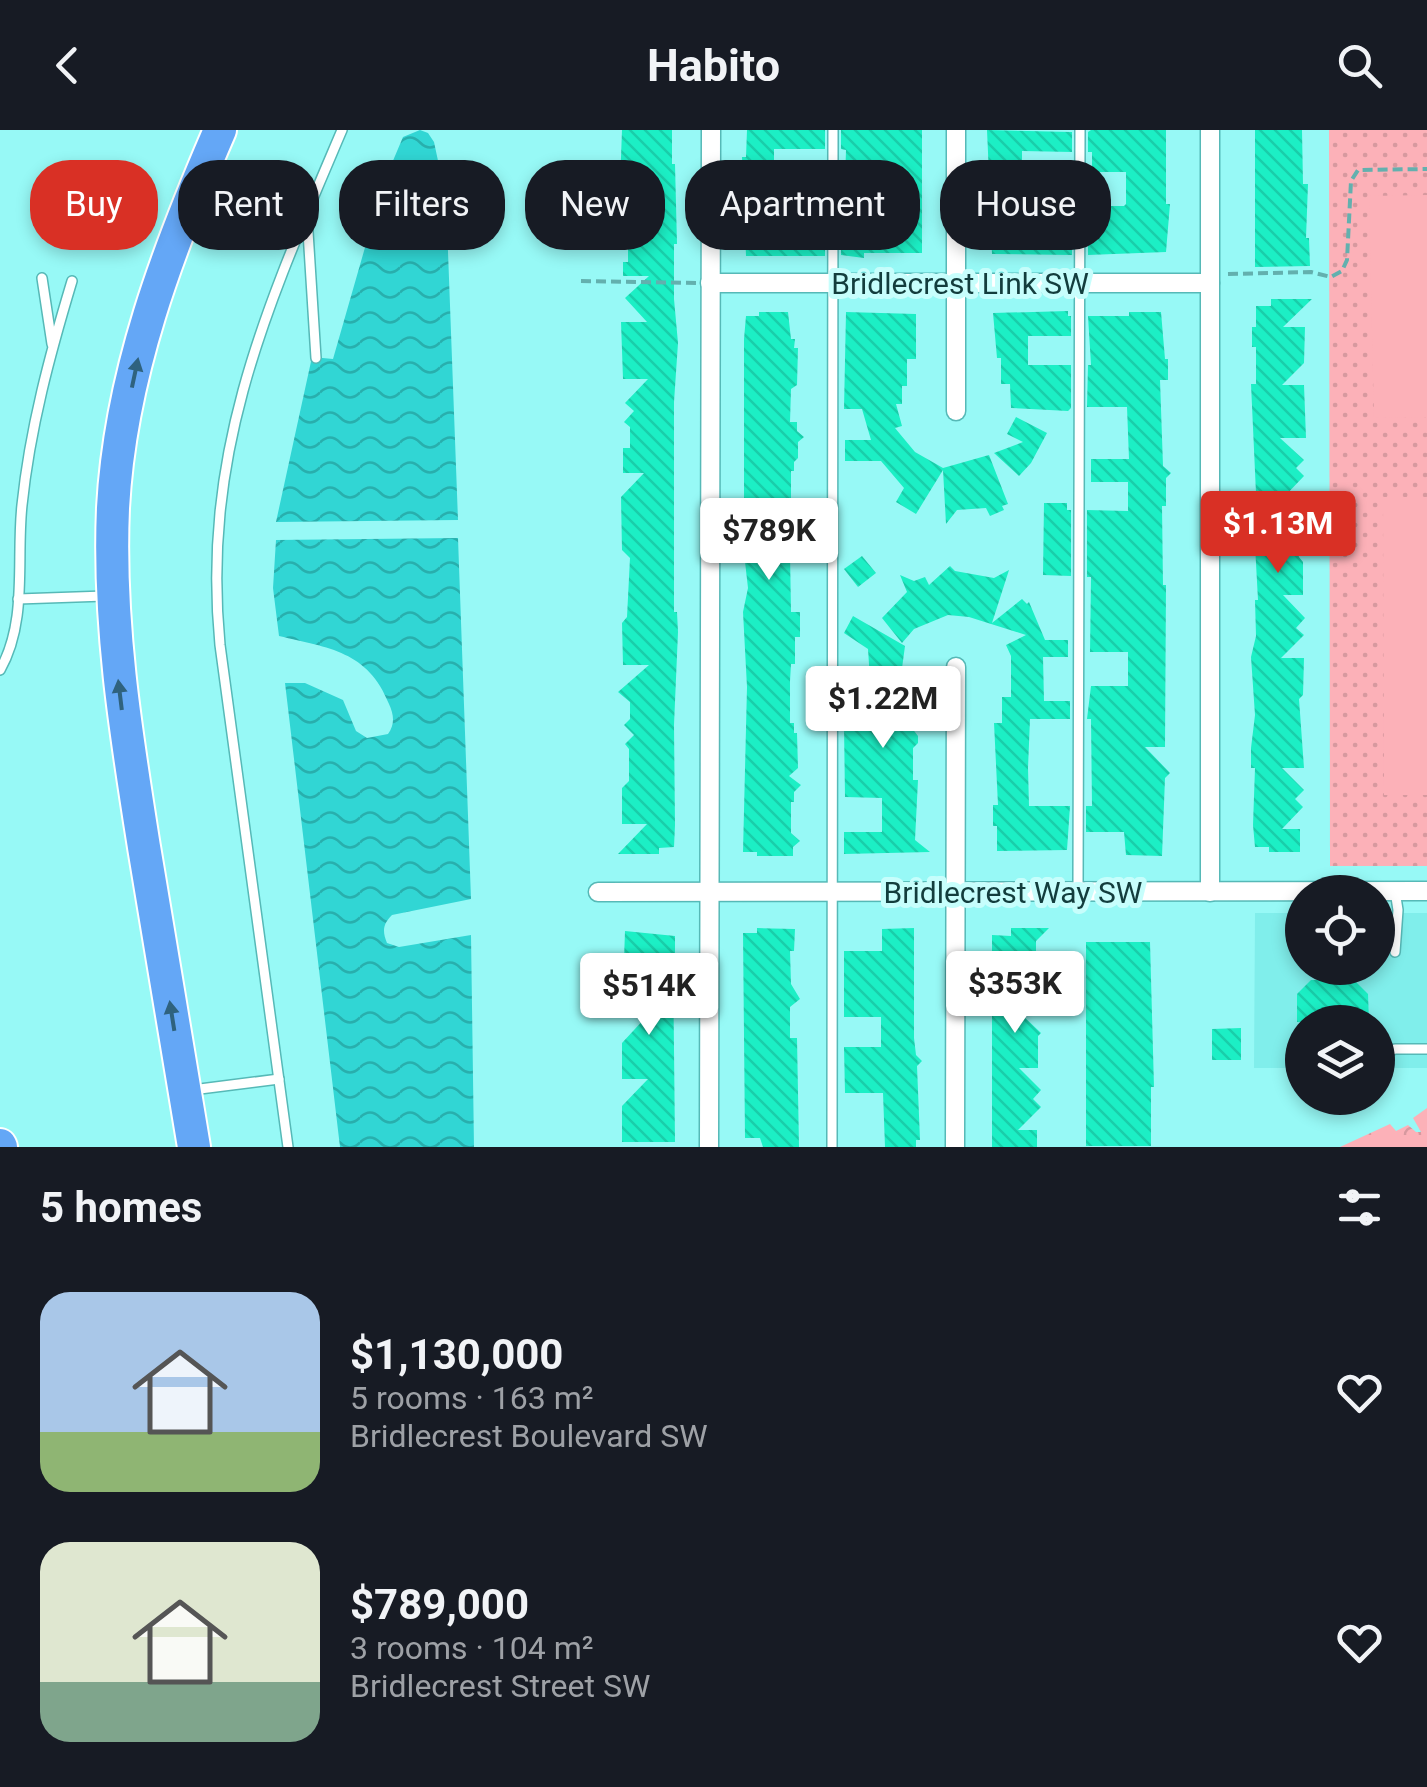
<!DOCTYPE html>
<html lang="en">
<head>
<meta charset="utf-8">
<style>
  :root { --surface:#171b24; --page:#20242c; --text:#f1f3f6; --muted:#9ea1a6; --accent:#d93025 }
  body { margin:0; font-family:Roboto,sans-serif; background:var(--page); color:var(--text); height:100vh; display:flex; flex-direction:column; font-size:38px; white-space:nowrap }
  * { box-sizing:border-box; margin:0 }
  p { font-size:32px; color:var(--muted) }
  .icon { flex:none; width:55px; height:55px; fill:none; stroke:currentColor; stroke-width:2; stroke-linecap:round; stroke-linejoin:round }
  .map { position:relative; height:1017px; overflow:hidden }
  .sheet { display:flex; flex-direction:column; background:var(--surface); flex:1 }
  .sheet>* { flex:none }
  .top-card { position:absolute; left:30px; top:30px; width:1368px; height:90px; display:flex; gap:20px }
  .tools { position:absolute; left:1285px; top:745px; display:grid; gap:20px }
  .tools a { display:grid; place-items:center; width:110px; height:110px; border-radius:50%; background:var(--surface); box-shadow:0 5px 15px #0003; font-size:50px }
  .price { position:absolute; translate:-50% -85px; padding:0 22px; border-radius:10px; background:#fff; color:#222; font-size:32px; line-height:65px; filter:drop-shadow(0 2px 5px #0008) }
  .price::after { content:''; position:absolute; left:50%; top:60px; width:30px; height:22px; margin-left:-15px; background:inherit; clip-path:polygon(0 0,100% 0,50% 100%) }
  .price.on { background:var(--accent); color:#fff }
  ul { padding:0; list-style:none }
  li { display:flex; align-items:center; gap:30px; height:250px; padding:0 40px }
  li span { display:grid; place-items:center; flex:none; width:280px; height:200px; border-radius:30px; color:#555 }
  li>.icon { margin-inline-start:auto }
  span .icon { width:120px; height:120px; fill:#fffc; stroke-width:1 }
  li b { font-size:42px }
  h2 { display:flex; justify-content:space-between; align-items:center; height:120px; padding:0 40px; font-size:42px }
  .chip { padding:0 35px; border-radius:40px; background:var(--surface); box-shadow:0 5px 15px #0003; font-size:35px; line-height:90px }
  .chip.on { background:var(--accent); color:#fff }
  header { display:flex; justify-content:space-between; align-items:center; height:130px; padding:0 40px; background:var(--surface); font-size:45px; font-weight:700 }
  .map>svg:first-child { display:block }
  .built { fill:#80eeeb }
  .forest { fill:url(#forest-crowns) }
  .park { fill:url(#park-dots) }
  .garden { fill:#fcb1b8 }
  .water { fill:url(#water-waves) }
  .building { fill:url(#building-back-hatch) }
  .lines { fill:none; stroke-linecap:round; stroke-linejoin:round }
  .lane-casing { stroke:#56b9b7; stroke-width:12 }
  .street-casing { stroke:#56b9b7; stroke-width:21 }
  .highway-casing { stroke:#fff; stroke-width:36 }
  .path { stroke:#63b0ae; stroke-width:4; stroke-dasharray:10 5; stroke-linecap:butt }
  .lane { stroke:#fff; stroke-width:9 }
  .street { stroke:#fff; stroke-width:18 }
  .highway { stroke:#64a7f6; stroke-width:32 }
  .oneway { fill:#2f627e }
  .labels { text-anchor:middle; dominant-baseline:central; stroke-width:10; stroke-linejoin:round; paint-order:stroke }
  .street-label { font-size:30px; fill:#133d3d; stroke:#c7fefc }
</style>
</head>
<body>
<header><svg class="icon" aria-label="back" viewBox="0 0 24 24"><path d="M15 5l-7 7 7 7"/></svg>Habito<svg class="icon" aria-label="search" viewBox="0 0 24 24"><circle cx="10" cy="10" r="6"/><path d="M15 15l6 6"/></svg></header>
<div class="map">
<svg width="1427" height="1017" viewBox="0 0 1427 1017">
  <defs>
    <pattern id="forest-crowns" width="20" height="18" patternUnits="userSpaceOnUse" patternTransform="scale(2.5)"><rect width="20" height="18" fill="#fcb1b8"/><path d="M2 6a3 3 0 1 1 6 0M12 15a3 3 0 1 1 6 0" fill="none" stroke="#d7999f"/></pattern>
    <pattern id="park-dots" width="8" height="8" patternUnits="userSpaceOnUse" patternTransform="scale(2.5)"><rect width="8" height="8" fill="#fcb1b8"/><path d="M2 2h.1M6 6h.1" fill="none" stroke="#d7999f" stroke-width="1.8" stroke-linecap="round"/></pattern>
    <pattern id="water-waves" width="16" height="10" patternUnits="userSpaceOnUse" patternTransform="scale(2.5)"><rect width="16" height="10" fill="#31d6d4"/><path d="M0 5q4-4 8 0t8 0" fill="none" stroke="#28afad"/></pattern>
    <pattern id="building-back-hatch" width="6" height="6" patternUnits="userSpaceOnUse" patternTransform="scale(2.5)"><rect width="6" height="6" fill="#1cefc5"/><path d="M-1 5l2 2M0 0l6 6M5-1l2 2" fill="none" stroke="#19ceaa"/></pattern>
  </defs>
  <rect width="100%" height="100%" fill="#97f9f6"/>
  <!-- built -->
  <path class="built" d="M1255,783h47v55h76v-55h49v155h-49v-46h-76v46h-48z"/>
  <!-- forest -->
  <path class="forest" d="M1427,978v39h-87l50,-23 6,7 12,-6 8,7h5l-8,-14z"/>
  <!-- park -->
  <path class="park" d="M1329,0h98v736h-97z"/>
  <!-- garden -->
  <g class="garden">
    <path d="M1427,65v222l-53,1 -5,-222z"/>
    <path d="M1383,367h44v298h-43z"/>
  </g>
  <!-- water -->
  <g class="water">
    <path d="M420,0l8,3 6,9 12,56 12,322 -182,2 36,-165 21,2 35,-122v-17l35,-83z"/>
    <path d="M458,408l13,361 -79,16c-9,9 -10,16 -5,28l12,4 72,-12 3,212h-134l-55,-464h20l38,17 13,31 11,7 21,-4c7,-10 6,-19 1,-30 -21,-53 -60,-56 -110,-68l-6,-48 3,-48z"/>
  </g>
  <!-- building -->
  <g class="building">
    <path d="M622,0h50v34h3l2,80h-3v55l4,44 -4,59v210h3l1,20 -4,93 1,100 -1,22 -15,1v6h-41l29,-30h-25v-36l7,-7v-32l-4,-5 9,-9 -10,-10 6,-6v-17l-12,-10 31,-27h-26l-1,-42 5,-6 3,-59 -8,-8 -1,-53 23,-24h-21v-25h7v-21l-6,-5 10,-11 -9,-8 23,-24h-25l-2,-57h26l-22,-24 24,-22h-26v-14h5v-78h-8z"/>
    <path d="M747,0h78v19h-51v33h51v74h-79l-4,-99h4z"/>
    <path d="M841,0h81v123h-58v5l-23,-3v-73h4l1,-32 -5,-1z"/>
    <path d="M987,0l85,2v20l-50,-1v30h8v25h42v49l-80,-1 -2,-47h3l-1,-32h-3z"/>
    <path d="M1091,0h75v74h4l-4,48 -78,3v-49h36l2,-2v-32h-34v-20h-4v-20z"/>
    <path d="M1255,0h47l1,54h5l-2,54h3l1,28 -55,1z"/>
    <path d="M1271,169h41l-29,28h22l-1,36 -22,22h22l2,53h-26l24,22 -8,8 8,8 -21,22h18l-2,59 4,5v33h-20l22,23 -9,10 8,7 -23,23h23l-1,37 -4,4 5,69h-22l22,22 -9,9 8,8 -21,22h18v23h-31v-5h-14l-2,-22 2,-57h-4v-20l4,-33 -4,-58 5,-21 -1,-36h3l-3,-55h15v-30h-13l-6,-131h5v-37h-4v-20h4v-21h15z"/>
    <path d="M1068,181v5h3v20h-43v29h43v43l-3,3 -57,-3 -1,-24h-9v-26h-4l-4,-45z"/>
    <path d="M759,182h29l3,27h4l-1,9h4l-1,37 -6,4 -1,33h7v9l7,6 -6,5v16l-4,4v9h-3v32l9,7 -2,3v32l-4,-1v9h-4l1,59h9v25h-5v27h-4l-1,17v42h4v10h3l1,35 -9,8 12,9 -7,7v10h-3v31l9,8 -7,6v9h-36v-4h-14l4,-165 -4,-75 5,-24 -4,-35v-214l2,-23h13z"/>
    <path d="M846,182l70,2v45h-9v27h-5v18h-6l6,22 -7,2 20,24 28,16 46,-13 19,49 -6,2 2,4 -14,6 -4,-8 -29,2 -11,14 -3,-54 -27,44 -20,-12 8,-14 -23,-27h-36v-21h26l-9,-31h-18z"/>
    <path d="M1129,182h32l4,47h3v21h-8l3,86 8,7 -5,5v28h-4l1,79h3l-1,162h-20l25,26 -5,5 -3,78 -36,-1 -2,-23h-38v-26h6l-1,-87h-4l4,-33h37v-34h-38l1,-75h-4v-67l41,1v-29h-37v-23h38l-2,-52h-40l1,-42h3l-3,-49h41z"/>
    <path d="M1016,287l31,16 -16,30 -12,13 -25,-23 29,-11 -16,-8z"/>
    <path d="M1044,373h23v7h4v66l-28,-1z"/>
    <path d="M862,426l14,17 -18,14 -14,-18z"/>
    <path d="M950,436l5,5 39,7 15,-8 -17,53 30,-24 5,5 2,-2 16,38h23v17h-25l1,44h26v18h-40l-2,49 1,38h41l-3,44 -70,1v-25h-4v-21h5l-4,-82h8v-26h9v-41l-5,-11 20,-10 -57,-18 -21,-2 -34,14 -12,14 -20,-25 25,-26 -7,-17 14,6 11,-4 4,8z"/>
    <path d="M853,486l52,30 -5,37h4v16h7v28l7,9v7l-5,5v32h5l-3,60 15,12 -86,2v-22h38v-34l-37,-1 -1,-72h29l-5,-76 -24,-16z"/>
    <path d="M757,798l38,1 -1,22h-4l1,33 9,15 -10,8v31h7l2,109h-36l-3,-9h-15l-2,-205h14z"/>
    <path d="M914,798v110l2,17 6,6 -5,5 3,74h-4v7h-31l-2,-54h-38l-1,-46h37v-30h-37v-66h38v-22z"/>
    <path d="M1011,798h38l-13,13v30l8,8v32h-26l23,22 -3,3v32h-19l22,22 -8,9 8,8 -23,23h19v17h-45v-212l19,1z"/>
    <path d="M625,801l50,5v21h-2l2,185h-53v-36l26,-27h-26v-36l24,-26h-24z"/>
    <path d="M1086,812h64l4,145h-3v59h-65z"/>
    <path d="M1311,850h43l14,14 1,28h-72v-28z"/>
    <path d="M1241,898v32h-29v-31z"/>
  </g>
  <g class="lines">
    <!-- lane casing -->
    <g class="lane-casing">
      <g id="lane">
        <path d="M307,86l9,142"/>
        <path d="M42,148l10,66"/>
        <path d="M18,469l87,-3"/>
        <path d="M0,540c28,-49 16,-110 22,-165 8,-77 28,-151 50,-224"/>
        <path d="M1078,761l2,-761"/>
        <path d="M1395,822l3,-42 -3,-19"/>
        <path d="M1292,921l10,5"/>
        <path d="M1378,925l17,-6h32"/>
        <path d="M192,960l87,-11"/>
        <path d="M288,1017l-68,-502c-19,-195 48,-341 122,-515"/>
        <path d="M832,1017l1,-1017"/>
      </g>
    </g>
    <!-- street casing -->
    <g class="street-casing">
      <g id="street">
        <path d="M710,153h500"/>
        <path d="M956,281v-281"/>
        <path d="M598,762l829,-1"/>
        <path d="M1210,762v-762"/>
        <path d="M709,1017l2,-1017"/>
        <path d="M955,1017l1,-480"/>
      </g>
    </g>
    <!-- highway casing -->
    <g class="highway-casing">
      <g id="highway">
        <path d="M0,1015l1,2"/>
        <path d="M194,1017c-17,-100 -33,-200 -50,-300 -18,-113 -36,-224 -31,-339 7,-133 55,-258 107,-378"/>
      </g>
    </g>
    <!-- path -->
    <g class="path">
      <path d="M1228,144l83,-2 20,5 11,-6 5,-11 4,-79 7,-11 69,-1"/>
      <path d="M581,151l115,2"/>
    </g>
    <!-- lane -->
    <use href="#lane" class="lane"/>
    <!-- street -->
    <use href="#street" class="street"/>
    <!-- highway -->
    <use href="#highway" class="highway"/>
  </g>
  <!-- one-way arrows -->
  <defs><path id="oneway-solid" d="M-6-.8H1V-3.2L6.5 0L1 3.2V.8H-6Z" transform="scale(2.5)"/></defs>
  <g class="oneway">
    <use href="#oneway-solid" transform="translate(135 243) rotate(-78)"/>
    <use href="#oneway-solid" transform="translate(120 565) rotate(-97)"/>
    <use href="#oneway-solid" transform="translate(172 886) rotate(-99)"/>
  </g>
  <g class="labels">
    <!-- street labels -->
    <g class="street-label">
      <text x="960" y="153">Bridlecrest Link SW</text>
      <text x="1013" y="762">Bridlecrest Way SW</text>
    </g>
  </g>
</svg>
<div class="tools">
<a><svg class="icon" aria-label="locate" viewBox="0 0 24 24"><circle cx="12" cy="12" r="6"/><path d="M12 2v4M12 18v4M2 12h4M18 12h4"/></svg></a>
<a><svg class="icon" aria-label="layers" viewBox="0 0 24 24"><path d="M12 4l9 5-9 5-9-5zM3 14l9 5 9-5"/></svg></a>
</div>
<b class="price on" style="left:1278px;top:446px">$1.13M</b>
<b class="price" style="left:769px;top:453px">$789K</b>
<b class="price" style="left:883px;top:621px">$1.22M</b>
<b class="price" style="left:1015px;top:906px">$353K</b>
<b class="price" style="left:649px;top:908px">$514K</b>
<div class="top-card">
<a class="chip on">Buy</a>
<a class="chip">Rent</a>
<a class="chip">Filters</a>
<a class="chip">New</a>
<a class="chip">Apartment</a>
<a class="chip">House</a>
</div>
</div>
<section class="sheet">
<h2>5 homes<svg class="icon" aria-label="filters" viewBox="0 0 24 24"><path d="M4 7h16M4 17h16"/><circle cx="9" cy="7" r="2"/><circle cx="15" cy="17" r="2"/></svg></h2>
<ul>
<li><span style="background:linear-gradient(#a9c7e8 70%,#8fb573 0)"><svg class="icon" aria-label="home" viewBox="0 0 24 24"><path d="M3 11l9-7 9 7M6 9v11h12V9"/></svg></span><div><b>$1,130,000</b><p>5 rooms · 163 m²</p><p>Bridlecrest Boulevard SW</p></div><svg class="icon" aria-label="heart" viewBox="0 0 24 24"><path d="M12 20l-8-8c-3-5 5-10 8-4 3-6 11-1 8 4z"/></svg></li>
<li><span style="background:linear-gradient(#dfe7d0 70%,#7fa58c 0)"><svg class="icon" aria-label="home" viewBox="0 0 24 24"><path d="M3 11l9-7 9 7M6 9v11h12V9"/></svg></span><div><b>$789,000</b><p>3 rooms · 104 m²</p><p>Bridlecrest Street SW</p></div><svg class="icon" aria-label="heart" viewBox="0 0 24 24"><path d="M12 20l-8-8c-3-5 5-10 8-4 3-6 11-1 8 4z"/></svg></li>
</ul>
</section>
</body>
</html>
